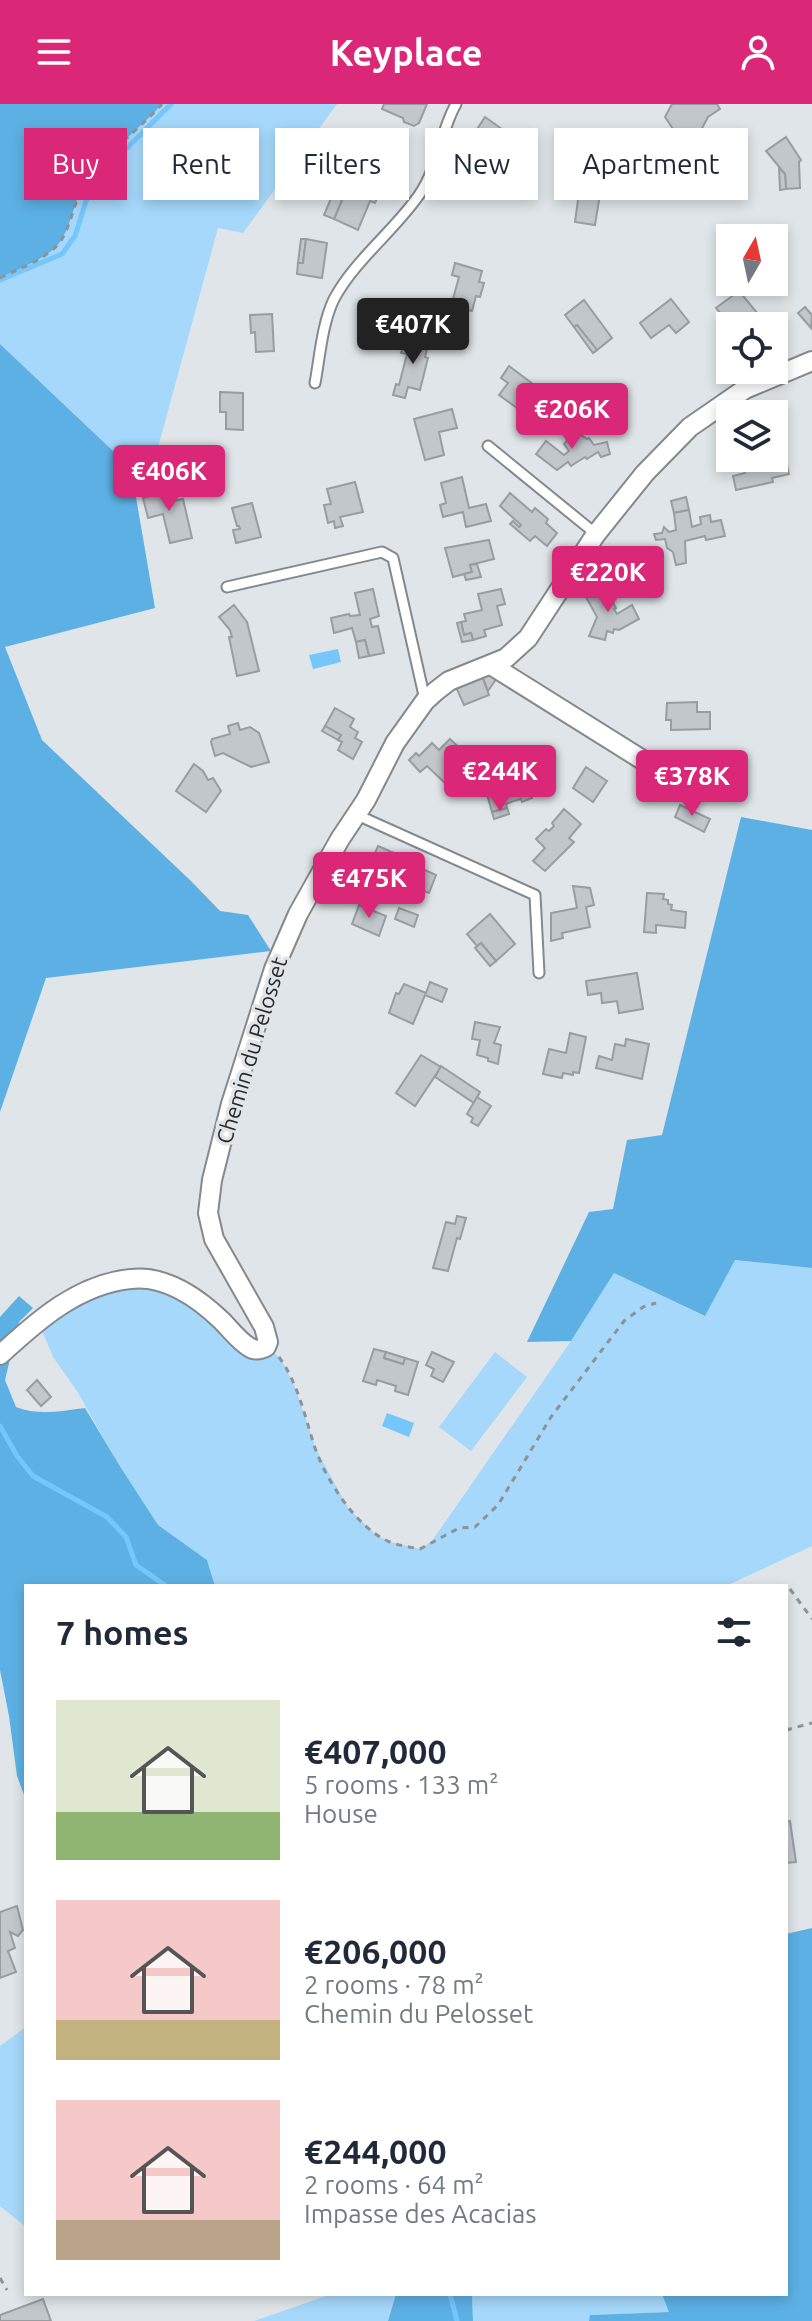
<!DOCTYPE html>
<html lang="en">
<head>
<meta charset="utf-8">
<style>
  :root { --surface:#fff; --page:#f6f6f7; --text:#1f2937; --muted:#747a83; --accent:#db2777 }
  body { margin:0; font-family:Ubuntu,sans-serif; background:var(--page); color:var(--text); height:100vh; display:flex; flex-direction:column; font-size:30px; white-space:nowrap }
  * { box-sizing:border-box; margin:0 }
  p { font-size:26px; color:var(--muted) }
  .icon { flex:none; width:44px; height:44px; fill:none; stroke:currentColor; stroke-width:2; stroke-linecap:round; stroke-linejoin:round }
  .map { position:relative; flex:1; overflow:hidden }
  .side { position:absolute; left:24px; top:1480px; width:764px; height:712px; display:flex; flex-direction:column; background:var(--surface); border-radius:0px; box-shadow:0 4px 12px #0003 }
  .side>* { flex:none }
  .banner { position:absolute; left:24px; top:24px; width:764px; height:72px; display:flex; gap:16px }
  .needle { width:52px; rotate:9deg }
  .buttons { position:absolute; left:716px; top:120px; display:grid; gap:16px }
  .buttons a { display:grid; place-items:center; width:72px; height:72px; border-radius:0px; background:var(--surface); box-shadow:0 4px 12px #0003; font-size:40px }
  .price { position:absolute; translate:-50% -68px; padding:0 18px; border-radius:8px; background:var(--accent); color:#fff; font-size:26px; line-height:52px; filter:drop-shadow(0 2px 4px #0008) }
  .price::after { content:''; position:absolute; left:50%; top:48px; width:24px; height:18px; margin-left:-12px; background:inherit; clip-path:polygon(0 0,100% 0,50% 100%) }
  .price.on { background:#222; color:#fff }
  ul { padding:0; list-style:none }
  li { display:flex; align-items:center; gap:24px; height:200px; padding:0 32px }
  li span { display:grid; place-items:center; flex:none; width:224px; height:160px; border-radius:0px; color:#555 }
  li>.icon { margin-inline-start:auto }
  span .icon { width:96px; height:96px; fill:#fffc; stroke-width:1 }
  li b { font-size:34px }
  h2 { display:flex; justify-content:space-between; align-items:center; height:96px; padding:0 32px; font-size:34px }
  .pill { padding:0 28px; border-radius:0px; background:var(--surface); box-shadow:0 4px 12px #0003; font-size:28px; line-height:72px }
  .pill.on { background:var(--accent); color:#fff }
  header { display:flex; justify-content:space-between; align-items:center; height:104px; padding:0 32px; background:var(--accent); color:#fff; font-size:36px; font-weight:600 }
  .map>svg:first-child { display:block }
  .green { fill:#a5d8fb }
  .forest { fill:#5db0e4 }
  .water { fill:#74c6fb }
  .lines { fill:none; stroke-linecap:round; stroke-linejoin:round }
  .stream { stroke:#74c6fb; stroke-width:5 }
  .building { fill:#c2c7cb; stroke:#979da0; stroke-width:2 }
  .lane-casing { stroke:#84898d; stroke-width:13 }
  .street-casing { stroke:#84898d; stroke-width:22 }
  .path { stroke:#8e9295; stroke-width:3; stroke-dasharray:6 6; stroke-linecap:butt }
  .lane { stroke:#fff; stroke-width:9 }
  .street { stroke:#fff; stroke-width:18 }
  .labels { text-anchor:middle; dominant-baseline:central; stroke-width:7; stroke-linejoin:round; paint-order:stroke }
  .street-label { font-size:22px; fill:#27292b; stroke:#dfe5e8 }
</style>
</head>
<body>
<header><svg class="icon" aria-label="menu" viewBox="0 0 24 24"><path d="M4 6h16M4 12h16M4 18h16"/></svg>Keyplace<svg class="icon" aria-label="person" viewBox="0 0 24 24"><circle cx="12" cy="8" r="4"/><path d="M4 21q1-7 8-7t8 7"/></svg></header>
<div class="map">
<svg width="812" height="2217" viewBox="0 0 812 2217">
  <rect width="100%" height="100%" fill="#dfe5e8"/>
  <!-- green -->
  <g class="green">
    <path d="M162,0h175l-94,129 -25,-5 -64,234 -23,6 -131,-124v-66l48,-25 41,-75 36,-40z"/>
    <path d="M734,1156l78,8v278l-86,40h-511l-8,-26 -49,-35 -37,-56 -44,-78 -24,-34 -15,-36 35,-24 79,-17 96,66h20l13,13 14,28 21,62 32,59 28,27 14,7 30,7 12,-8 139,-200 43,-68 90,43z"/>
    <path d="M495,1248l32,25 -56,74 -32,-24z"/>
    <path d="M26,1923v200l-26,-21v-160z"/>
    <path d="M332,2190h64l-8,27h-134z"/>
    <path d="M472,2190h190l8,18 -79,3 -2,6h-116z"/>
  </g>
  <!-- forest -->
  <g class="forest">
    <path d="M0,0h162c-23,25 -50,45 -71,71 -17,21 -17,42 -28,62 -11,21 -44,31 -63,41z"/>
    <path d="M0,240l131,124 24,140 -150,39 37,93 149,141 29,30 28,4 23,36 -225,27 -46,134z"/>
    <path d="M741,713l71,13v438l-77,-8 -30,56 -91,-43 -43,68 -44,1 62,-130 24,-3 14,-69 35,-5z"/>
    <path d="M19,1192l14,12 -14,14 -14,58 11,27c23,9 45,4 69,1l36,60 37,57 49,35 8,26h-189v214l-9,-24 -8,-60 -9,-46v-353z"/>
    <path d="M812,1824v393h-223l1,-6 79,-3 -7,-18h124v-360z"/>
    <path d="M396,2190h76l1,27h-85z"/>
  </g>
  <!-- water -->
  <g class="water">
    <path d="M338,545l3,13 -28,7 -4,-14z"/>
    <path d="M387,1309l27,10 -5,14 -27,-11z"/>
  </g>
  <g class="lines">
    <!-- stream -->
    <g class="stream">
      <path d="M0,176l62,-26 13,-18 11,-35 15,-27 70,-70"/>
      <path d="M0,1322l17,30 16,20 74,41 19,20 10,28 30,21"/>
      <path d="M450,2190l7,27"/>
    </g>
  </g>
  <!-- building -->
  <g class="building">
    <path d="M384,0h43l-8,19 -5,3 -10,-4 -1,-4 -21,-9z"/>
    <path d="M672,0h45l3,5 -12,8 -9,17h-4v11h7l1,6h-8l1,9h-11l-2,-25h-6l-12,-18z"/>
    <path d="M485,13l21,15 -3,6 15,10 -12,17 -24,-16 3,-4 -13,-8z"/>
    <path d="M786,33l15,23 -2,2 1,26 -14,1 -1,-15 -19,-23z"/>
    <path d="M482,45l24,16 -2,5 -25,-16z"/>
    <path d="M358,64l27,13 -10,22 -5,-2 -12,29 -24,-11 8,-19 -4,-1 7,-18 6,3z"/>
    <path d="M779,64l6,6 1,15 -6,1z"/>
    <path d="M580,81l21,3 -6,37 -20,-3z"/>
    <path d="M332,92l10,4 -8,19 -10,-4z"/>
    <path d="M301,135h5l-3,24h-5z"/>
    <path d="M306,135l21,4 -5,35 -25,-4 1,-11h5z"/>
    <path d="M455,159l27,8 -3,11 5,1 -4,14 -4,-1 -4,15 -21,-5 8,-29 -7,-2z"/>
    <path d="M739,187l24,29 -7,6h-15l-7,-8 -5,5 -13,-15z"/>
    <path d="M671,195l18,23 -13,11 -7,-8 -18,13 -11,-15z"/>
    <path d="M584,196l28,38 -15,12 -20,-25 -3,2 -9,-12z"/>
    <path d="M805,203l7,8 -1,13 -13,-15z"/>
    <path d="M272,210l2,37 -18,1 -1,-20 -4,1 -1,-18z"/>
    <path d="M577,221l20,25 -4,3 -19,-26z"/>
    <path d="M406,232l23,6 -4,15 3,1 -8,32 -12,-3 -3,11 -12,-3 3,-11 3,1 8,-31 -6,-1z"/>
    <path d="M509,262l28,21 -2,3 22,17 -14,20 -44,-32 9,-12 -7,-5z"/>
    <path d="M220,288l23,1v37l-17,-1v-17h-6z"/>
    <path d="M575,300l8,5 -7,10 -8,-5z"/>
    <path d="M452,305l5,19 -18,4 5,23 -19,5 -11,-41z"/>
    <path d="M575,327l12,8 2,-1 5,7 13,-3 3,12 -9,3 -3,-5 -11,7 -2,-2 -14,9 -3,-4 -11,8 -21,-16 10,-13 18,14 5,-4 -5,-7z"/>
    <path d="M784,347l5,23 -17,4 1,4 -37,8 -3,-14 12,-3 -1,-4 21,-4 -1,-7h10v-5z"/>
    <path d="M462,373l7,31 17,-4 5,17 -25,6 -3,-15 -20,5 -3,-12 6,-2 -5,-20z"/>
    <path d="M355,378l8,30 -23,5 3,9 -8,2 -1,-7 -6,2 -4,-18 7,-1 -4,-15z"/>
    <path d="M170,381l4,16 9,-2 9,39 -22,5 -7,-29 -15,4 -5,-20 7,-2 -2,-6z"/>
    <path d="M510,389l22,19 3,-4 13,11 -2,4 11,10 -10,13 -12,-10 -5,5 -20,-17 3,-3 6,6 2,-2 -21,-19z"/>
    <path d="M686,393l3,13 -15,3 -3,-12z"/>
    <path d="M252,399l9,34 -25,6 -3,-13 7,-1 -1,-3h-2l-5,-18z"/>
    <path d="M689,406l3,17 9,-3 -1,-7 10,-2 1,7 10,-2 4,16 -19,4 -1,-4 -20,5 1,22 -10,2 -3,-13 -6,-4 -2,-9 -9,1 -2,-6 8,-1 2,-6 5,5 7,-2 -2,-17z"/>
    <path d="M489,436l5,19 -24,6 2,7 -19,5 -8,-29z"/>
    <path d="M477,460l4,13 -15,3 -2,-6 8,-2 -2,-7z"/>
    <path d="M603,480l13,24 -2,1 3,5 15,-9 7,14 -20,11 -5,-1 -1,4 -6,-2 -2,9 -16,-4 8,-19 -12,-22z"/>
    <path d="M373,485l6,27 -9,3 2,8 6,-1 6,27 -15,3 -4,-16 -9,2 -4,-14 -18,5 -3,-15 18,-4 1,2 10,-1 -5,-22z"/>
    <path d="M501,485l4,15 -8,2 5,19 -18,5 2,6 -13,4 -2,-7 -7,2 -3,-13 5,-1 -2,-7 18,-4 -4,-16z"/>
    <path d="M234,501l13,17 12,49 -22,5 -8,-39h3l-2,-7 -11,-13z"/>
    <path d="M461,518l3,13 7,-2 2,7 -11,2 -5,-19z"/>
    <path d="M365,536l4,16 -10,2 -3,-16z"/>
    <path d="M494,567l5,4 -11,16 -6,-15z"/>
    <path d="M482,572l7,19 -25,10 -8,-18z"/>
    <path d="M697,598v10h13v17l-39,1v-10h-5l1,-17z"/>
    <path d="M335,604l19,11 -4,8 8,5 -3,6 7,4 -9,17 -15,-9 4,-8 -4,-2 3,-5 -16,-9z"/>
    <path d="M238,619l2,7 10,-3 9,6 10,29 -18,5 -28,-14 -8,3 -4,-14 1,-3 18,-5 -2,-8z"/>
    <path d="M325,622l16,9 -3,5 -16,-9z"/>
    <path d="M450,635l19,18 -24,26 -18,-17 -7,6 -11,-12 7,-7 3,3 13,-13 7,7z"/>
    <path d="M194,660l9,7 5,9 5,-2 8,13 -15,21 -30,-21z"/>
    <path d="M586,663l21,14 -14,21 -20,-14z"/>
    <path d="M526,671l6,23 -10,4 -1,-3 -7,2 -8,3 1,4 -15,4 -7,-25 16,-5 1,5 7,-2 -1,-5z"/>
    <path d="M680,701l30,14 -6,13 -29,-15z"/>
    <path d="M507,704l2,6 -15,5 -2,-7z"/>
    <path d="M564,705l17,15 -12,14 5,4 -29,29 -12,-10 12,-13 -9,-9 10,-10 3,2 5,-5 -2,-3z"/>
    <path d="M378,742l41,18 -1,3 18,8 -7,18 -14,-6 1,-4 -13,-5 1,-3 -7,-3 -1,4 -11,-5 2,-4 -15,-7z"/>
    <path d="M573,782l17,2 4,17 -8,2 4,20 -28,6 1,5 -12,3v-28l26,-5z"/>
    <path d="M647,789l17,1 -1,5 5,1v4l4,1 -1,5 15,2 -1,16 -29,-3v8l-12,-1z"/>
    <path d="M359,801l27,11 -7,20 -27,-12z"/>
    <path d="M399,804l19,7 -4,12 -19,-8z"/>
    <path d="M490,810l25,30 -19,17 -15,-18 -4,3 -10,-12z"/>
    <path d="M481,839l15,18 -6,5 -15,-18z"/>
    <path d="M637,869l6,36 -24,4 -2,-12 -15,2 -1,-10 -13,2 -2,-14z"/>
    <path d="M430,878l17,7 -5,13 -17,-7 -12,29 -24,-11 7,-20 3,1 5,-10 22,9z"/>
    <path d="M475,918l25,5 -6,16 7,2 -3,19 -10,-3v-3l-11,-3 3,-15 -8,-1z"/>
    <path d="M570,929l16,4 -7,36 -6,-1v3l-10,-2 -1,5 -19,-4 6,-25 17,4z"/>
    <path d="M626,935l23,5 -7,35 -46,-11 3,-12 13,4 3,-16 10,2z"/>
    <path d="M421,951l20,12 -26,39 -19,-13z"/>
    <path d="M441,962l39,26 -6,11 -39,-26z"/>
    <path d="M477,993l14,9 -13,20 -7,-4 2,-4 -6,-4z"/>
    <path d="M457,1112l9,2 -6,21 -3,-1 -9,33 -15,-3 13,-46 9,2z"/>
    <path d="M374,1245l12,3 -2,6 19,6 2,-6 13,4 -10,33 -13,-4 1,-5 -19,-6 -1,5 -13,-4z"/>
    <path d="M386,1248l19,6 -2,6 -19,-6z"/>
    <path d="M432,1248l22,10 -11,20 -12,-6 3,-7 -8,-4z"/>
    <path d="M37,1276l14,17 -10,9 -14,-16z"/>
    <path d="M790,1717l6,41 -10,1v-41z"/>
    <path d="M17,1802l6,24 -5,6 -8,-4 5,16 -7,3 8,21 -16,6v-66z"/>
    <path d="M43,2195l8,22h-51v-6z"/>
  </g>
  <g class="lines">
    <!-- lane casing -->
    <g class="lane-casing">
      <g id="lane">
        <path d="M315,279c5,-27 7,-59 19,-84 21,-39 60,-68 85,-104 19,-27 21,-63 37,-91"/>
        <path d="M488,342l108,88"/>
        <path d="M227,483l155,-35 11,6 32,142"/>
        <path d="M355,710l180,81 4,78"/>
      </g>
    </g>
    <!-- street casing -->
    <g class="street-casing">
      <g id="street">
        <path d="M491,561l190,119"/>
        <path d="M0,1251c37,-34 78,-71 131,-76 35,-4 67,19 91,42 8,8 17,20 27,26 6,4 11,3 17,0l2,-5 -4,-15 -50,-88 -6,-26 4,-33 19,-76 43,-135 24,-55 42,-75 26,-39 29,-57 30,-42 11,-10 13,-10 57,-23 22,-20 68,-104 49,-61 45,-46 55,-38 67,-28"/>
      </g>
    </g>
    <!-- path -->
    <g class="path">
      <path d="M0,174c19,-10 52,-20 63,-41 11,-20 11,-41 28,-62 21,-26 48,-46 71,-71"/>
      <path d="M279,1253c19,26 26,60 36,91 11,32 42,81 75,94 10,4 20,5 30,7l39,-21 16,-1 23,-22 53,-88 73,-96 19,-14 13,-4"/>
      <path d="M790,1485l22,30"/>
      <path d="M786,1626l26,-7"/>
      <path d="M0,2174l7,12"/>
    </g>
    <!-- lane -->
    <use href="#lane" class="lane"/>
    <!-- street -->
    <use href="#street" class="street"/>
  </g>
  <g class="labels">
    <!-- street labels -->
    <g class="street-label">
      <text transform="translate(251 946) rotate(-73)">Chemin du Pelosset</text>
    </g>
  </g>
</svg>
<div class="buttons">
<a><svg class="needle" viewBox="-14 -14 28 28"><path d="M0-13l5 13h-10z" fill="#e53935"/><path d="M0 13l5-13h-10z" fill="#747a83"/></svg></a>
<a><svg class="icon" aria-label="locate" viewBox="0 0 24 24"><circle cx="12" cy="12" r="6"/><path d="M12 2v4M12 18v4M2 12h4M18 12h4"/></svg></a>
<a><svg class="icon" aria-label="layers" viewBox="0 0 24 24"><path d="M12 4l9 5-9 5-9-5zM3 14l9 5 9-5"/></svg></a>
</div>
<b class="price on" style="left:413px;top:262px">€407K</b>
<b class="price" style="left:572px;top:347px">€206K</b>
<b class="price" style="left:169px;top:409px">€406K</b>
<b class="price" style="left:608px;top:510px">€220K</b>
<b class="price" style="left:500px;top:709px">€244K</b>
<b class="price" style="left:692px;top:714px">€378K</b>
<b class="price" style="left:369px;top:816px">€475K</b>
<div class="banner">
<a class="pill on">Buy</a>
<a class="pill">Rent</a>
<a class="pill">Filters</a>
<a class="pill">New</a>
<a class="pill">Apartment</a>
</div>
<section class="side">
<h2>7 homes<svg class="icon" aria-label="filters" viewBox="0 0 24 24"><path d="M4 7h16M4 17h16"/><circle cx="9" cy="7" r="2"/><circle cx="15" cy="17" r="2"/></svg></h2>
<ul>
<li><span style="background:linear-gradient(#dfe7d0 70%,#8fb573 0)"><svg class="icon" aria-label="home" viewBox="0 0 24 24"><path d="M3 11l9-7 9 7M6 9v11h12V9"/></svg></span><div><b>€407,000</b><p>5 rooms · 133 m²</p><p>House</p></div></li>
<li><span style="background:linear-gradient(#f6c9c9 75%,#c2b280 0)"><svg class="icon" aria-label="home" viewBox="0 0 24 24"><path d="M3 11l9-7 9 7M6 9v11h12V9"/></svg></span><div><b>€206,000</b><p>2 rooms · 78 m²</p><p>Chemin du Pelosset</p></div></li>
<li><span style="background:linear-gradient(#f6c9c9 75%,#b9a48a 0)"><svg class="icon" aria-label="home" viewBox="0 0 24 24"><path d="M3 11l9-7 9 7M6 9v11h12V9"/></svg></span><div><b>€244,000</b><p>2 rooms · 64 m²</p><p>Impasse des Acacias</p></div></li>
</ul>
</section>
</div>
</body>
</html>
